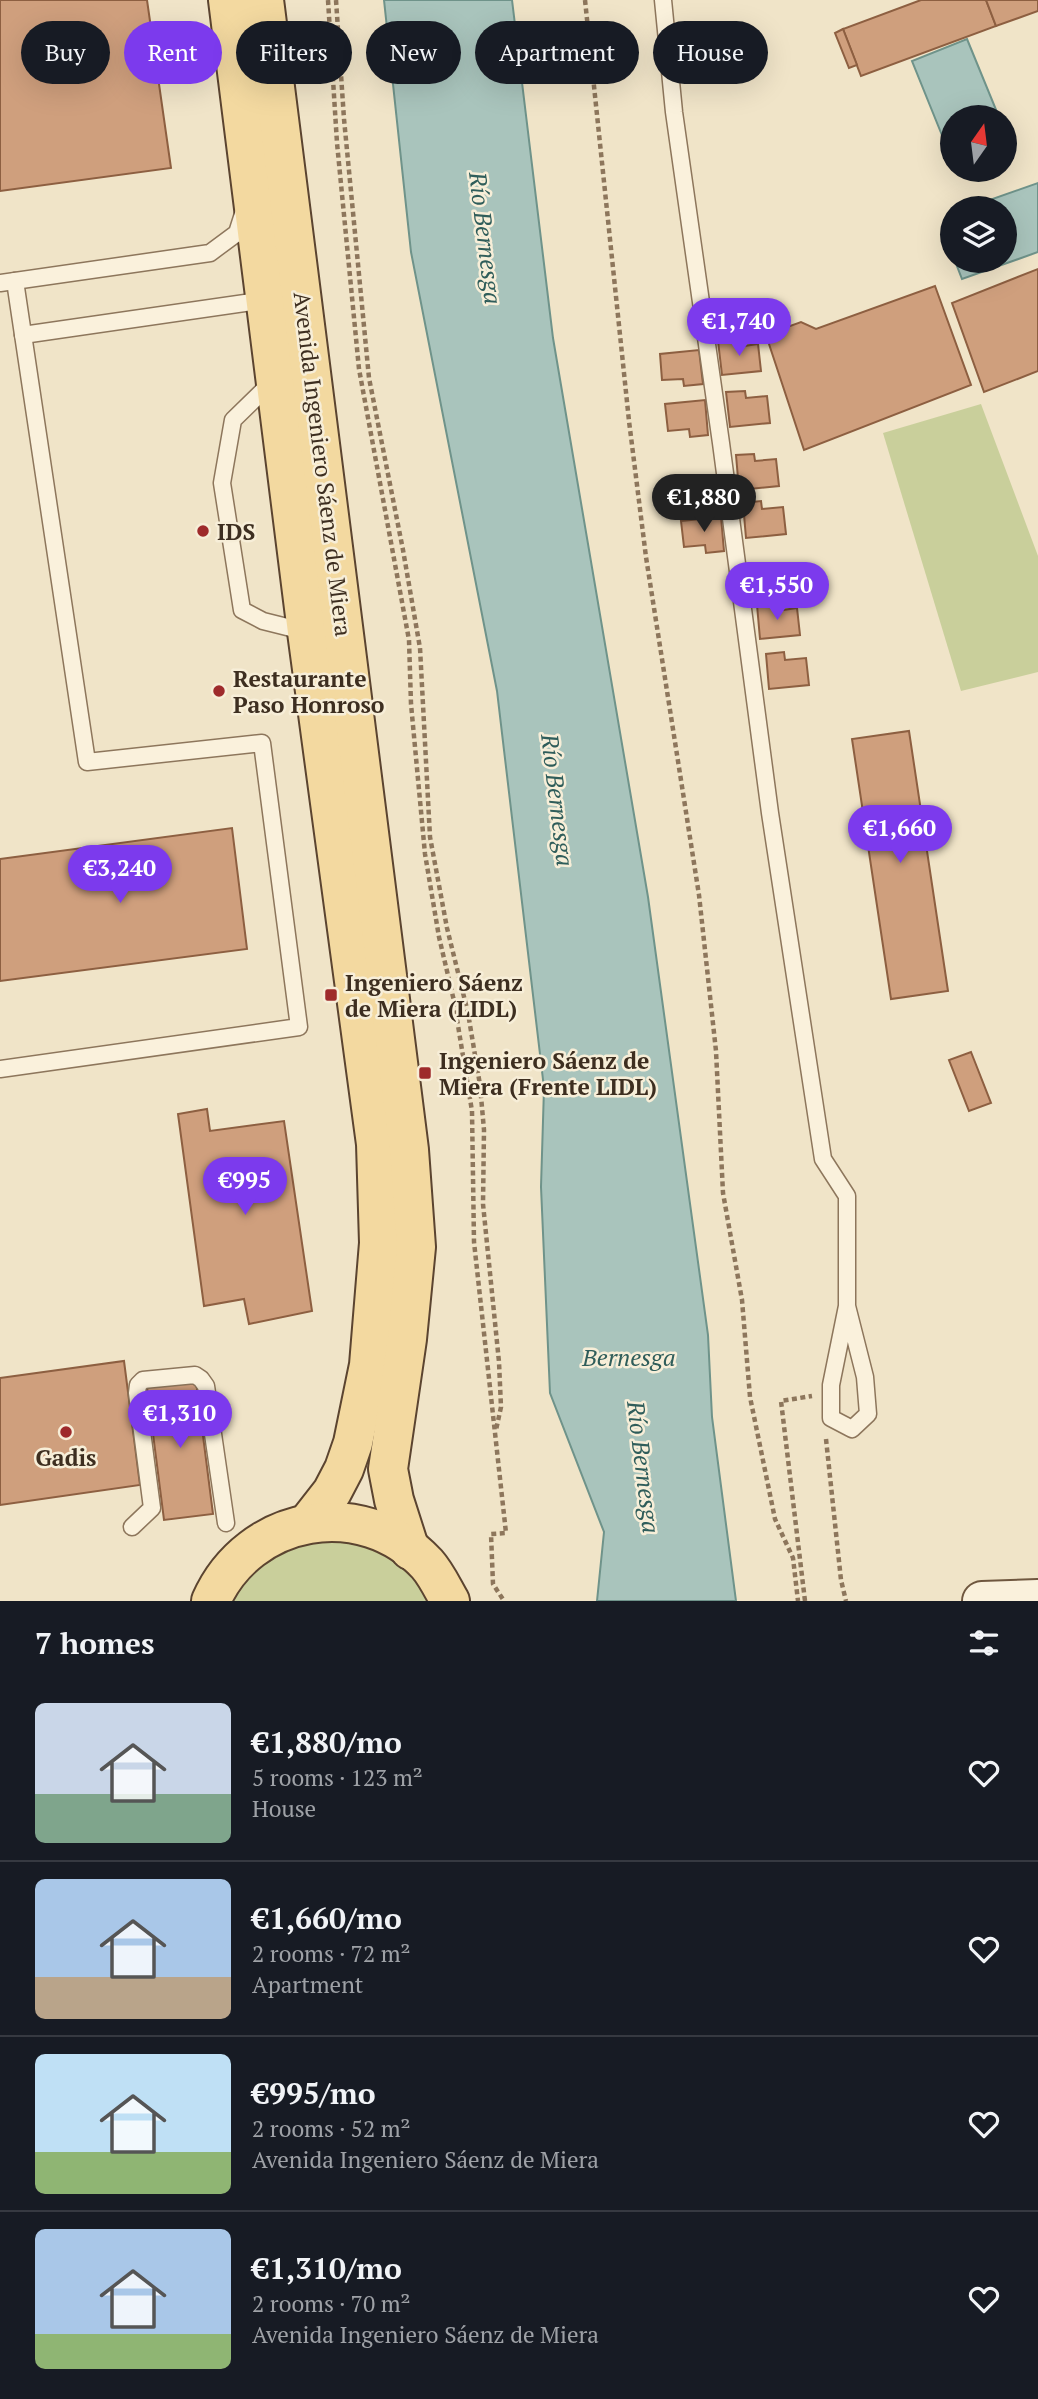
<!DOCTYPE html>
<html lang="en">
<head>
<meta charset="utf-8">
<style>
  :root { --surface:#171b24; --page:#242831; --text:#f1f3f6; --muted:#9ea1a6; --line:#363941; --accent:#7c3aed }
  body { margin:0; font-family:"PT Serif",serif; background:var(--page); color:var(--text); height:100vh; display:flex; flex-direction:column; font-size:26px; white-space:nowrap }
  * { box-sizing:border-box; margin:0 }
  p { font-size:23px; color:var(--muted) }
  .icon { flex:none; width:38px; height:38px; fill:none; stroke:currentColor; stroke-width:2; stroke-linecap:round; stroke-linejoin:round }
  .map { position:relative; height:1601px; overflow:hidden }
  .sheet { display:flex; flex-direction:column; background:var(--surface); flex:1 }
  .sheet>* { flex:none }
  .guide { position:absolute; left:21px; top:21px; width:998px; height:63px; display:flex; gap:14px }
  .needle { width:46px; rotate:14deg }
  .fabs { position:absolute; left:940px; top:105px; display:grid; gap:14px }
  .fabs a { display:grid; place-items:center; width:77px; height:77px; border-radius:50%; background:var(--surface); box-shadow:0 7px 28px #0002; font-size:35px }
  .price { position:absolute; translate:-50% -60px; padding:0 16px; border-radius:24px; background:var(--accent); color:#fff; font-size:23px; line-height:46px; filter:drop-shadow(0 2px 4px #0008) }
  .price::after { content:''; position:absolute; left:50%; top:42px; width:21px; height:16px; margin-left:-10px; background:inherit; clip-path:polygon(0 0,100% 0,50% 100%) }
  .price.selected { background:#222; color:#fff }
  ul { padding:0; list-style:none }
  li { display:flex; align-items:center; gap:21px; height:175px; padding:0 35px }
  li+li { border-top:2px solid var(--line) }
  li span { display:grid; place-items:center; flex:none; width:196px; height:140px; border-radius:10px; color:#555 }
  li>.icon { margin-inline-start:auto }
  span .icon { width:84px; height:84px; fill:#fffc; stroke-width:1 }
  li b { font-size:30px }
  h2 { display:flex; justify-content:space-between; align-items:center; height:84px; padding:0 35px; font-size:30px }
  .tag { padding:0 24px; border-radius:32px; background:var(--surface); box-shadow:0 7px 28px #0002; font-size:24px; line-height:63px }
  .tag.selected { background:var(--accent); color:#fff }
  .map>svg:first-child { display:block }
  .green { fill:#c9cf9b }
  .water { fill:#a9c4bc; stroke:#6f938a; stroke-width:2 }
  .building { fill:#cf9f7d; stroke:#8d5f41; stroke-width:2 }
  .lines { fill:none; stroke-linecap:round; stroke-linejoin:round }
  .service-casing { stroke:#8d765c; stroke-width:19 }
  .secondary-casing { stroke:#6f573f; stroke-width:42 }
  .primary-casing { stroke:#5b4430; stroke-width:42 }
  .path { stroke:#8d765c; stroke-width:4.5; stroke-dasharray:5 3.5; stroke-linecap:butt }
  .service { stroke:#faf1dc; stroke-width:16 }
  .secondary { stroke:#faf1dc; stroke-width:38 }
  .primary { stroke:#f3d9a0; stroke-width:38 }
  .poi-dot { fill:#9e2a2b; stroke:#f7eed8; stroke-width:2.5 }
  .labels { text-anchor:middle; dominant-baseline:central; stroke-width:5; stroke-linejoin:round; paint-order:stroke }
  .street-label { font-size:23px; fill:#3d2e20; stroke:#f7eed8 }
  .poi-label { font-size:23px; font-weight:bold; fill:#3d2e20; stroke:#f7eed8; text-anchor:start }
  .water-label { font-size:24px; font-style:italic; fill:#2f5d5a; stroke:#f7eed8 }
</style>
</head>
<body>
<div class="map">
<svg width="1038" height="1601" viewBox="0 0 1038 1601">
  <rect width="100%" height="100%" fill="#f0e4c8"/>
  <!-- green -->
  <g class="green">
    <path d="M981,404l57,152v116l-77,19 -78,-258z"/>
    <path d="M325,1541c53,2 77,17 107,60h-199c17,-37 54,-53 92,-60z"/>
  </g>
  <!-- water -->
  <g class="water">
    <path d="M384,0h128l41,338 95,559 60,438 4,82 24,184h-139l7,-69 -54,-139 -9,-206 3,-99 -47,-397 -86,-439z"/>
    <path d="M967,39l32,78h-47v43l-40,-99z"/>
    <path d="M1038,183v69l-76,27 -7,-18h49v-53h-37z"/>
  </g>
  <!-- building -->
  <g class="building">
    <path d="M0,0h147l24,168 -171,23z"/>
    <path d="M921,0h65l10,26 -135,50 -18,-47z"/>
    <path d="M986,0h52v11l-42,15z"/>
    <path d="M843,29l14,36 -8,3 -14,-35z"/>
    <path d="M1038,269v102l-54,21 -32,-89z"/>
    <path d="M935,286l36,99 -167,65 -36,-109 8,-10 25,-9 15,7z"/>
    <path d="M736,339l1,8 21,-3 3,27 -39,4 -4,-34z"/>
    <path d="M699,350l4,34 -19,2 -1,-7 -21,1 -2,-26z"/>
    <path d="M745,391l1,7 21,-2 3,27 -40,4 -4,-35z"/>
    <path d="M705,400l3,35 -18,2 -1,-8 -21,2 -3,-27z"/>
    <path d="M754,454l1,7 21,-2 3,27 -40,4 -3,-35z"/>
    <path d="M761,501l1,8 21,-2 3,27 -40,4 -3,-35z"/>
    <path d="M721,517l3,34 -18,2 -1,-8 -21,2 -3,-26z"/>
    <path d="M775,603l1,8 21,-3 3,27 -40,4 -3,-34z"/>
    <path d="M784,652l1,8 21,-2 3,27 -40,4 -3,-35z"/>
    <path d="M909,731l39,260 -57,8 -39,-260z"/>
    <path d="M232,828l15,121 -247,32v-122z"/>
    <path d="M971,1052l20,51 -22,8 -20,-51z"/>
    <path d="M207,1109l3,22 74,-10 28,190 -63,13 -5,-25 -40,7 -26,-192z"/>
    <path d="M124,1361l16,124 -140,20v-127z"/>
    <path d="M196,1381l17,133 -49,6 -17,-133z"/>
  </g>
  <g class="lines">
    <!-- service casing -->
    <g class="service-casing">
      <g id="service">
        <path d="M663,0l11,112 47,331 49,370 53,346 24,37v110l-16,79v33l21,11 16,-15 -3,-37 -18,-71"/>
        <path d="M0,283l210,-30 27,-20 7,-22"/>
        <path d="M23,335l242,-35"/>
        <path d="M273,381l-40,39 -11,63 20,127 21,11 44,11"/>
        <path d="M0,1069l299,-42 -37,-284 -175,19 -72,-481"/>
        <path d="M132,1527l20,-19 -15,-115 1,-8 5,-5 52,-5 6,4 5,7 20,137"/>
      </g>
    </g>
    <!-- secondary casing -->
    <g class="secondary-casing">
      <path id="secondary" d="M982,1601l56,-2"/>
    </g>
    <!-- primary casing -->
    <g class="primary-casing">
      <g id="primary">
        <path d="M228,0l79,632 69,512 3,99 -10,122 -16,78 -9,26 -12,23 -25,32"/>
        <path d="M264,0l145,1150 7,97 -9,92 -19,130 6,31 16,50"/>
        <path d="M211,1601c38,-86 151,-107 216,-37 9,10 16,25 23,37"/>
      </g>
    </g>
    <!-- path -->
    <g class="path">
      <path d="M328,0l9,143 22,226 50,271 2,64 14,150 14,83 15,64 18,110 2,131 32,291 -15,1 2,50 11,17"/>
      <path d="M336,0l8,119 25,259 34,172 17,98 10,189 17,91 21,85 12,72 4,45 -1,74 16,158 2,45 -5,23"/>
      <path d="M585,0l44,421 17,136 53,338 17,156 7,142 19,107 8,97 25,122 18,39 5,43"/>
      <path d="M826,1439l15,141 5,21"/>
      <path d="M805,1601l-24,-200 31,-5"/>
    </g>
    <!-- service -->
    <use href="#service" class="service"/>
    <!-- secondary -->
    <use href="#secondary" class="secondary"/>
    <!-- primary -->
    <use href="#primary" class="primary"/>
  </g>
  <!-- markers -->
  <g class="poi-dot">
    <circle cx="203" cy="531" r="7"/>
    <circle cx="219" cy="691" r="7"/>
    <rect x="324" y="988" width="14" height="14" rx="3.5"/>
    <rect x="418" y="1066" width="14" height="14" rx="3.5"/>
    <circle cx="66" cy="1432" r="7"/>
  </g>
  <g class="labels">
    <!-- street labels -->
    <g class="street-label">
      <text transform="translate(323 464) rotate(83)">Avenida Ingeniero Sáenz de Miera</text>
    </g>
    <!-- poi labels -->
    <g class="poi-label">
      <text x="217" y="531">IDS</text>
      <text x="233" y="678">Restaurante<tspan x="233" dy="26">Paso Honroso</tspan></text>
      <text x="345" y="982">Ingeniero Sáenz<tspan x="345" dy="26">de Miera (LIDL)</tspan></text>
      <text x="439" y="1060">Ingeniero Sáenz de<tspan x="439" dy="26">Miera (Frente LIDL)</tspan></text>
      <text x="66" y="1457" text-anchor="middle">Gadis</text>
    </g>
    <!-- water labels -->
    <g class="water-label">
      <text transform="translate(486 238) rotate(83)">Río Bernesga</text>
      <text transform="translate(558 800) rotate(83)">Río Bernesga</text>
      <text x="629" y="1357">Bernesga</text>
      <text transform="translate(644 1467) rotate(83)">Río Bernesga</text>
    </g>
  </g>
</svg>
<div class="fabs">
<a><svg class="needle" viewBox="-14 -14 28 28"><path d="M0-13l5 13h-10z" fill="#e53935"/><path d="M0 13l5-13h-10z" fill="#9ea1a6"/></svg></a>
<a><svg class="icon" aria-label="layers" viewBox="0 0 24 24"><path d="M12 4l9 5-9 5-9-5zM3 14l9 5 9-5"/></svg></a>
</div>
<b class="price" style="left:739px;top:358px">€1,740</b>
<b class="price selected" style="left:704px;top:534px">€1,880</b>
<b class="price" style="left:777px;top:622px">€1,550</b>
<b class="price" style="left:900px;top:865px">€1,660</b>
<b class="price" style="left:120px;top:905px">€3,240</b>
<b class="price" style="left:245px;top:1217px">€995</b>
<b class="price" style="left:180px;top:1450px">€1,310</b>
<div class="guide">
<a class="tag">Buy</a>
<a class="tag selected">Rent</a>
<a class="tag">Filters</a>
<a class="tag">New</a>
<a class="tag">Apartment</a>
<a class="tag">House</a>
</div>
</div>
<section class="sheet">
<h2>7 homes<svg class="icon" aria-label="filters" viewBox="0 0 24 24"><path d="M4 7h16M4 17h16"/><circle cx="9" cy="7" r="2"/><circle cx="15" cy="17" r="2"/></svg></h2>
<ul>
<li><span style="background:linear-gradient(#c9d6e8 65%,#7fa58c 0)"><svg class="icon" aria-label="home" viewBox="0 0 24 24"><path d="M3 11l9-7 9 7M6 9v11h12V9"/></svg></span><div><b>€1,880/mo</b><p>5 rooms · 123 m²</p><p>House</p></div><svg class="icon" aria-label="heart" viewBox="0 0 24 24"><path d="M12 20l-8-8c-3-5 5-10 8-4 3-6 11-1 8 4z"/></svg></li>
<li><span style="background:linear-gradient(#a9c7e8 70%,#b9a48a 0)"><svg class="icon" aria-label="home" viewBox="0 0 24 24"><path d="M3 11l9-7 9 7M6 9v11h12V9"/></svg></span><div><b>€1,660/mo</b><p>2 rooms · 72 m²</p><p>Apartment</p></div><svg class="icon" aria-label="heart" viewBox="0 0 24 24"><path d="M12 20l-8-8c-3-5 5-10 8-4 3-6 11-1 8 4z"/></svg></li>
<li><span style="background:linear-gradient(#bfe0f5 70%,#8fb573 0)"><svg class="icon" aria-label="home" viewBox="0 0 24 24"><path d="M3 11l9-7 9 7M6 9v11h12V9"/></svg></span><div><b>€995/mo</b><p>2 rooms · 52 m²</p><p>Avenida Ingeniero Sáenz de Miera</p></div><svg class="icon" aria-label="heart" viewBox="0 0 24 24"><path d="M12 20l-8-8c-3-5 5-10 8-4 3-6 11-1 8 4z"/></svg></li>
<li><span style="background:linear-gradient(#a9c7e8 75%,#8fb573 0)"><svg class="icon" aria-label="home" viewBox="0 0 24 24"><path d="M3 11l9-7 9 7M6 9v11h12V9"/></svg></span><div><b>€1,310/mo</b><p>2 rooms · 70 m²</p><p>Avenida Ingeniero Sáenz de Miera</p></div><svg class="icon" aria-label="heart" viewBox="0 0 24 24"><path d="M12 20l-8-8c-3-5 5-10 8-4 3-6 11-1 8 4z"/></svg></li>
</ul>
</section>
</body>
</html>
